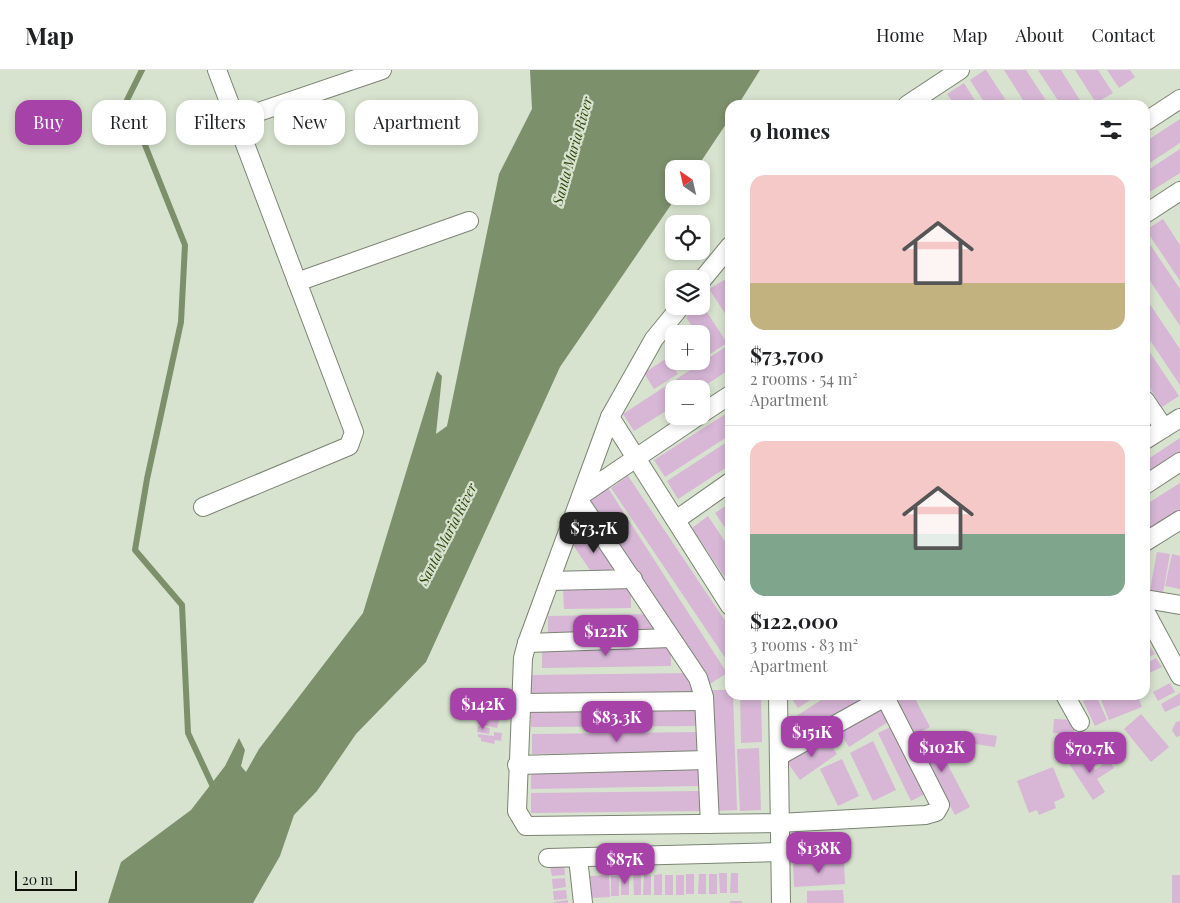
<!DOCTYPE html>
<html lang="en">
<head>
<meta charset="utf-8">
<style>
  :root { --surface:#fff; --page:#f2f2f2; --text:#202124; --muted:#757577; --line:#e0e0e0; --accent:#a642a8 }
  body { margin:0; font-family:"Playfair Display",serif; background:var(--page); color:var(--text); height:100vh; display:flex; flex-direction:column; font-size:19px; white-space:nowrap }
  * { box-sizing:border-box; margin:0 }
  p { font-size:16px; color:var(--muted) }
  .icon { flex:none; width:28px; height:28px; fill:none; stroke:currentColor; stroke-width:2; stroke-linecap:round; stroke-linejoin:round }
  .map { position:relative; flex:1; overflow:hidden }
  .side { position:absolute; left:725px; top:30px; width:425px; height:600px; display:flex; flex-direction:column; background:var(--surface); border-radius:15px; box-shadow:0 2px 8px #0003 }
  .side>* { flex:none }
  .guide { position:absolute; left:15px; top:30px; width:475px; height:45px; display:flex; gap:10px }
  .needle { width:32px; rotate:326deg }
  .buttons { position:absolute; left:665px; top:90px; display:grid; gap:10px }
  .buttons a { display:grid; place-items:center; width:45px; height:45px; border-radius:10px; background:var(--surface); box-shadow:0 2px 8px #0003; font-size:25px }
  .scale { position:absolute; left:15px; bottom:12px; width:62px; box-sizing:border-box; padding-left:5px; border:2px solid #0e120b; border-top:0; font-size:14px; line-height:18px; white-space:nowrap; color:#0e120b; -webkit-text-stroke:4px #d8e3cf; paint-order:stroke }
  .price { position:absolute; translate:-50% -42px; padding:0 11px; border-radius:10px; background:var(--accent); color:#fff; font-size:16px; line-height:32px; filter:drop-shadow(0 1px 2px #0008) }
  .price::after { content:''; position:absolute; left:50%; top:30px; width:15px; height:11px; margin-left:-8px; background:inherit; clip-path:polygon(0 0,100% 0,50% 100%) }
  .price.on { background:#222; color:#fff }
  ul { padding:0; list-style:none }
  li { display:grid; align-content:center; gap:10px; height:265px; padding:0 25px }
  li+li { border-top:1px solid var(--line) }
  li span { display:grid; place-items:center; height:155px; border-radius:15px; color:#555 }
  li>.icon { margin-inline-start:auto }
  span .icon { width:90px; height:90px; fill:#fffc; stroke-width:1 }
  li b { font-size:21px }
  h2 { display:flex; justify-content:space-between; align-items:center; height:60px; padding:0 25px; font-size:21px }
  .tag { padding:0 18px; border-radius:15px; background:var(--surface); box-shadow:0 2px 8px #0003; font-size:18px; line-height:45px }
  .tag.on { background:var(--accent); color:#fff }
  header { display:flex; align-items:center; gap:30px; box-sizing:border-box; height:70px; padding:0 25px; background:var(--surface); border-bottom:1px solid var(--line) }
  header strong { font-size:24px }
  nav { display:flex; gap:28px; margin-inline-start:auto; font-size:18px }
  .map>svg:first-child { display:block }
  .water { fill:#7d906c }
  .lines { fill:none; stroke-linecap:round; stroke-linejoin:round }
  .stream { stroke:#7d906c; stroke-width:6 }
  .building { fill:#d7b6d6 }
  .minor-casing { stroke:#7b8473; stroke-width:20 }
  .minor { stroke:#fff; stroke-width:18 }
  .labels { text-anchor:middle; dominant-baseline:central; stroke-width:4.5; stroke-linejoin:round; paint-order:stroke }
  .water-label { font-size:14px; font-style:italic; fill:#2b440a; stroke:#d8e3cf }
</style>
</head>
<body>
<header>
<strong>Map</strong>
<nav><a>Home</a><a>Map</a><a>About</a><a>Contact</a></nav>
</header>
<div class="map">
<svg width="1180" height="833" viewBox="0 0 1180 833">
  <rect width="100%" height="100%" fill="#d8e3cf"/>
  <!-- water -->
  <path class="water" d="M530,0h230l-22,35h-8v13l-34,51h-22v27h3l-117,171 -134,295 -70,72 -39,57 -23,24 -14,41 -27,47h-145l13,-41 70,-52 34,-44 14,-28 6,12 -4,16 5,6 13,-23 104,-136 74,-242 5,5 -6,58 11,-8 52,-252 33,-65z"/>
  <g class="lines">
    <!-- stream -->
    <path class="stream" d="M142,0l-15,30 58,145 -4,77 -34,157 -12,71 47,55 6,128 27,58"/>
  </g>
  <!-- building -->
  <g class="building">
    <path d="M985,0h1l23,35h-23l-16,-25z"/>
    <path d="M1004,0h22l23,35h-23z"/>
    <path d="M1038,0h23l22,35h-22z"/>
    <path d="M1075,0h23l15,23 -17,10z"/>
    <path d="M1107,0h23l5,7 -16,11z"/>
    <path d="M964,13l12,19 1,3h-22l-8,-11z"/>
    <path d="M1180,49v24l-35,23v-24z"/>
    <path d="M1180,79v24l-35,22v-23z"/>
    <path d="M1163,149l17,26v36l-34,-51z"/>
    <path d="M1145,167l35,52v37l-35,-53z"/>
    <path d="M726,209l4,6v36l-21,-32z"/>
    <path d="M1145,227l35,52v36l-35,-52z"/>
    <path d="M703,236l24,37 -17,11 -9,-14v-6h-4l-11,-17z"/>
    <path d="M688,257l4,7h-13z"/>
    <path d="M730,274v25l-30,20h-26v17l-40,25 -11,-17z"/>
    <path d="M1145,275l34,51 -17,11 -17,-26z"/>
    <path d="M701,277l6,9 -6,4z"/>
    <path d="M667,288l11,16 -24,15 -10,-16z"/>
    <path d="M685,291h14l-10,7z"/>
    <path d="M730,341v24l-65,42 -11,-17z"/>
    <path d="M1180,368v22l-35,23v-22z"/>
    <path d="M730,370v25l-52,34 -11,-18z"/>
    <path d="M628,406l102,152v37l-119,-177z"/>
    <path d="M1180,413v34l-26,16 -9,-14v-14z"/>
    <path d="M608,418l119,185 -20,13 -119,-185z"/>
    <path d="M730,433v32l-15,-22z"/>
    <path d="M708,446l22,33v36l-38,-57z"/>
    <path d="M1145,451l7,11 -7,5z"/>
    <path d="M592,458l24,38 -20,13 -25,-37z"/>
    <path d="M1157,482l13,2 -7,39 -13,-3z"/>
    <path d="M1172,484l8,2v33l-15,-3z"/>
    <path d="M631,518v20l-67,1 -1,-20z"/>
    <path d="M654,544l1,19 -107,2v-19z"/>
    <path d="M1149,575l6,9 -10,5v-11z"/>
    <path d="M671,576v20l-129,2v-20z"/>
    <path d="M1156,588l6,9 -17,8v-11z"/>
    <path d="M692,603v22l-163,3v-23z"/>
    <path d="M1170,613l5,9 -17,9 -5,-9z"/>
    <path d="M709,620h21v5h3l4,115 -24,1z"/>
    <path d="M1180,623v12l-15,7 -4,-8z"/>
    <path d="M740,625h21l1,47 -21,1z"/>
    <path d="M789,625h29l-20,13z"/>
    <path d="M829,625h38l-68,44 -12,-17z"/>
    <path d="M889,625h24l17,32 -19,10z"/>
    <path d="M1096,625l11,25 -12,6 -12,-25z"/>
    <path d="M1113,625h25l4,12 -33,13 -8,-20z"/>
    <path d="M880,635l11,15 -42,27 -10,-16z"/>
    <path d="M702,637v19l-171,1v-19z"/>
    <path d="M478,643l22,4 -3,11 -19,-4z"/>
    <path d="M1141,644l28,33 -18,15 -27,-33z"/>
    <path d="M1054,649l21,1 -1,15 -21,-2z"/>
    <path d="M1180,651v15l-4,1 -4,-7 4,-8z"/>
    <path d="M895,655l32,68 -16,8 -33,-68z"/>
    <path d="M478,656l12,2 -1,6 -12,-2z"/>
    <path d="M930,661l40,76 -15,8 -40,-76z"/>
    <path d="M494,662l8,1 -1,8 -6,-1 -1,4 -13,-3v-3l-3,-1v-3l16,2z"/>
    <path d="M701,662l1,20 -170,2v-20z"/>
    <path d="M955,662l12,5 -4,9 -12,-4z"/>
    <path d="M970,662l27,4 -2,11 -27,-4z"/>
    <path d="M824,666l13,18 -37,26 -13,-18z"/>
    <path d="M873,671l23,49 -23,11 -23,-48z"/>
    <path d="M759,678l2,62 -21,1 -3,-62z"/>
    <path d="M1083,682l12,18 14,-10 5,8 -17,11 8,13 -12,8 -25,-38z"/>
    <path d="M842,689l17,37 -21,10 -18,-37z"/>
    <path d="M700,696v20l-169,3v-20z"/>
    <path d="M1053,697l12,30 -11,5 2,6 -17,7 -2,-5 -8,3 -12,-32z"/>
    <path d="M701,721v20l-170,2v-20z"/>
    <path d="M844,791l1,23 -51,3 -1,-23z"/>
    <path d="M564,796l1,9 -13,1 -2,-9z"/>
    <path d="M719,803h8v20h-7z"/>
    <path d="M731,803h7v20h-8z"/>
    <path d="M662,804v21h-8v-20z"/>
    <rect x="686" y="804" width="8" height="20"/>
    <path d="M699,804h7v20h-8z"/>
    <rect x="709" y="804" width="8" height="20"/>
    <path d="M609,805l1,22 -19,1 -1,-22z"/>
    <rect x="621" y="805" width="8" height="20"/>
    <path d="M633,805h8v20h-7z"/>
    <path d="M644,805h7v20h-8z"/>
    <rect x="665" y="805" width="8" height="20"/>
    <rect x="676" y="805" width="8" height="20"/>
    <rect x="1172" y="805" width="8" height="28"/>
    <rect x="611" y="806" width="8" height="20"/>
    <path d="M565,808l1,9 -13,2 -1,-10z"/>
    <path d="M566,820l1,9 -13,1 -1,-9z"/>
    <path d="M843,820l1,13h-37v-12z"/>
    <path d="M568,830v3h-14v-1z"/>
    <rect x="730" y="831" width="12" height="2"/>
  </g>
  <g class="lines">
    <!-- minor casing -->
    <g class="minor-casing">
      <g id="minor">
        <path d="M907,35l53,-35"/>
        <path d="M235,50l147,-50"/>
        <path d="M1145,52l35,-23"/>
        <path d="M1145,144l35,-23"/>
        <path d="M701,211l29,-35"/>
        <path d="M297,212l172,-61"/>
        <path d="M681,236l-27,33 -44,78 -83,226 -4,15 -6,153 9,15 253,-3 147,-8 10,-3 4,-7 -55,-108 -106,59"/>
        <path d="M1145,330l19,28"/>
        <path d="M701,344l29,-19"/>
        <path d="M610,347l120,189"/>
        <path d="M1145,370l35,-22"/>
        <path d="M1145,415l35,-23"/>
        <path d="M583,424l115,-78"/>
        <path d="M580,432l118,176 6,19 6,127"/>
        <path d="M203,437l146,-61 5,-14 -137,-362"/>
        <path d="M676,450l54,-38"/>
        <path d="M1145,472l35,-22"/>
        <path d="M550,511l83,-2"/>
        <path d="M1145,529l35,6"/>
        <path d="M1145,541l35,65"/>
        <path d="M527,573l144,-5"/>
        <path d="M778,625l3,208"/>
        <path d="M1065,625l15,27"/>
        <path d="M520,633l184,-2"/>
        <path d="M517,695l190,-5"/>
        <path d="M548,788l232,-6"/>
        <path d="M578,788l5,45"/>
      </g>
    </g>
    <!-- minor -->
    <use href="#minor" class="minor"/>
  </g>
  <g class="labels">
    <!-- water labels -->
    <g class="water-label">
      <text transform="translate(572 81) rotate(-74)">Santa Maria River</text>
      <text transform="translate(447 464) rotate(-63)">Santa Maria River</text>
    </g>
  </g>
</svg>
<div class="buttons">
<a><svg class="needle" viewBox="-14 -14 28 28"><path d="M0-13l5 13h-10z" fill="#e53935"/><path d="M0 13l5-13h-10z" fill="#757577"/></svg></a>
<a><svg class="icon" aria-label="locate" viewBox="0 0 24 24"><circle cx="12" cy="12" r="6"/><path d="M12 2v4M12 18v4M2 12h4M18 12h4"/></svg></a>
<a><svg class="icon" aria-label="layers" viewBox="0 0 24 24"><path d="M12 4l9 5-9 5-9-5zM3 14l9 5 9-5"/></svg></a>
<a>+</a>
<a>−</a>
</div>
<div class="scale">20 m</div>
<b class="price on" style="left:594px;top:484px">$73.7K</b>
<b class="price" style="left:606px;top:587px">$122K</b>
<b class="price" style="left:483px;top:660px">$142K</b>
<b class="price" style="left:617px;top:673px">$83.3K</b>
<b class="price" style="left:812px;top:688px">$151K</b>
<b class="price" style="left:942px;top:703px">$102K</b>
<b class="price" style="left:1090px;top:704px">$70.7K</b>
<b class="price" style="left:819px;top:804px">$138K</b>
<b class="price" style="left:625px;top:815px">$87K</b>
<div class="guide">
<a class="tag on">Buy</a>
<a class="tag">Rent</a>
<a class="tag">Filters</a>
<a class="tag">New</a>
<a class="tag">Apartment</a>
</div>
<section class="side">
<h2>9 homes<svg class="icon" aria-label="filters" viewBox="0 0 24 24"><path d="M4 7h16M4 17h16"/><circle cx="9" cy="7" r="2"/><circle cx="15" cy="17" r="2"/></svg></h2>
<ul>
<li><span style="background:linear-gradient(#f6c9c9 70%,#c2b280 0)"><svg class="icon" aria-label="home" viewBox="0 0 24 24"><path d="M3 11l9-7 9 7M6 9v11h12V9"/></svg></span><div><b>$73,700</b><p>2 rooms · 54 m²</p><p>Apartment</p></div></li>
<li><span style="background:linear-gradient(#f6c9c9 60%,#7fa58c 0)"><svg class="icon" aria-label="home" viewBox="0 0 24 24"><path d="M3 11l9-7 9 7M6 9v11h12V9"/></svg></span><div><b>$122,000</b><p>3 rooms · 83 m²</p><p>Apartment</p></div></li>
</ul>
</section>
</div>
</body>
</html>
